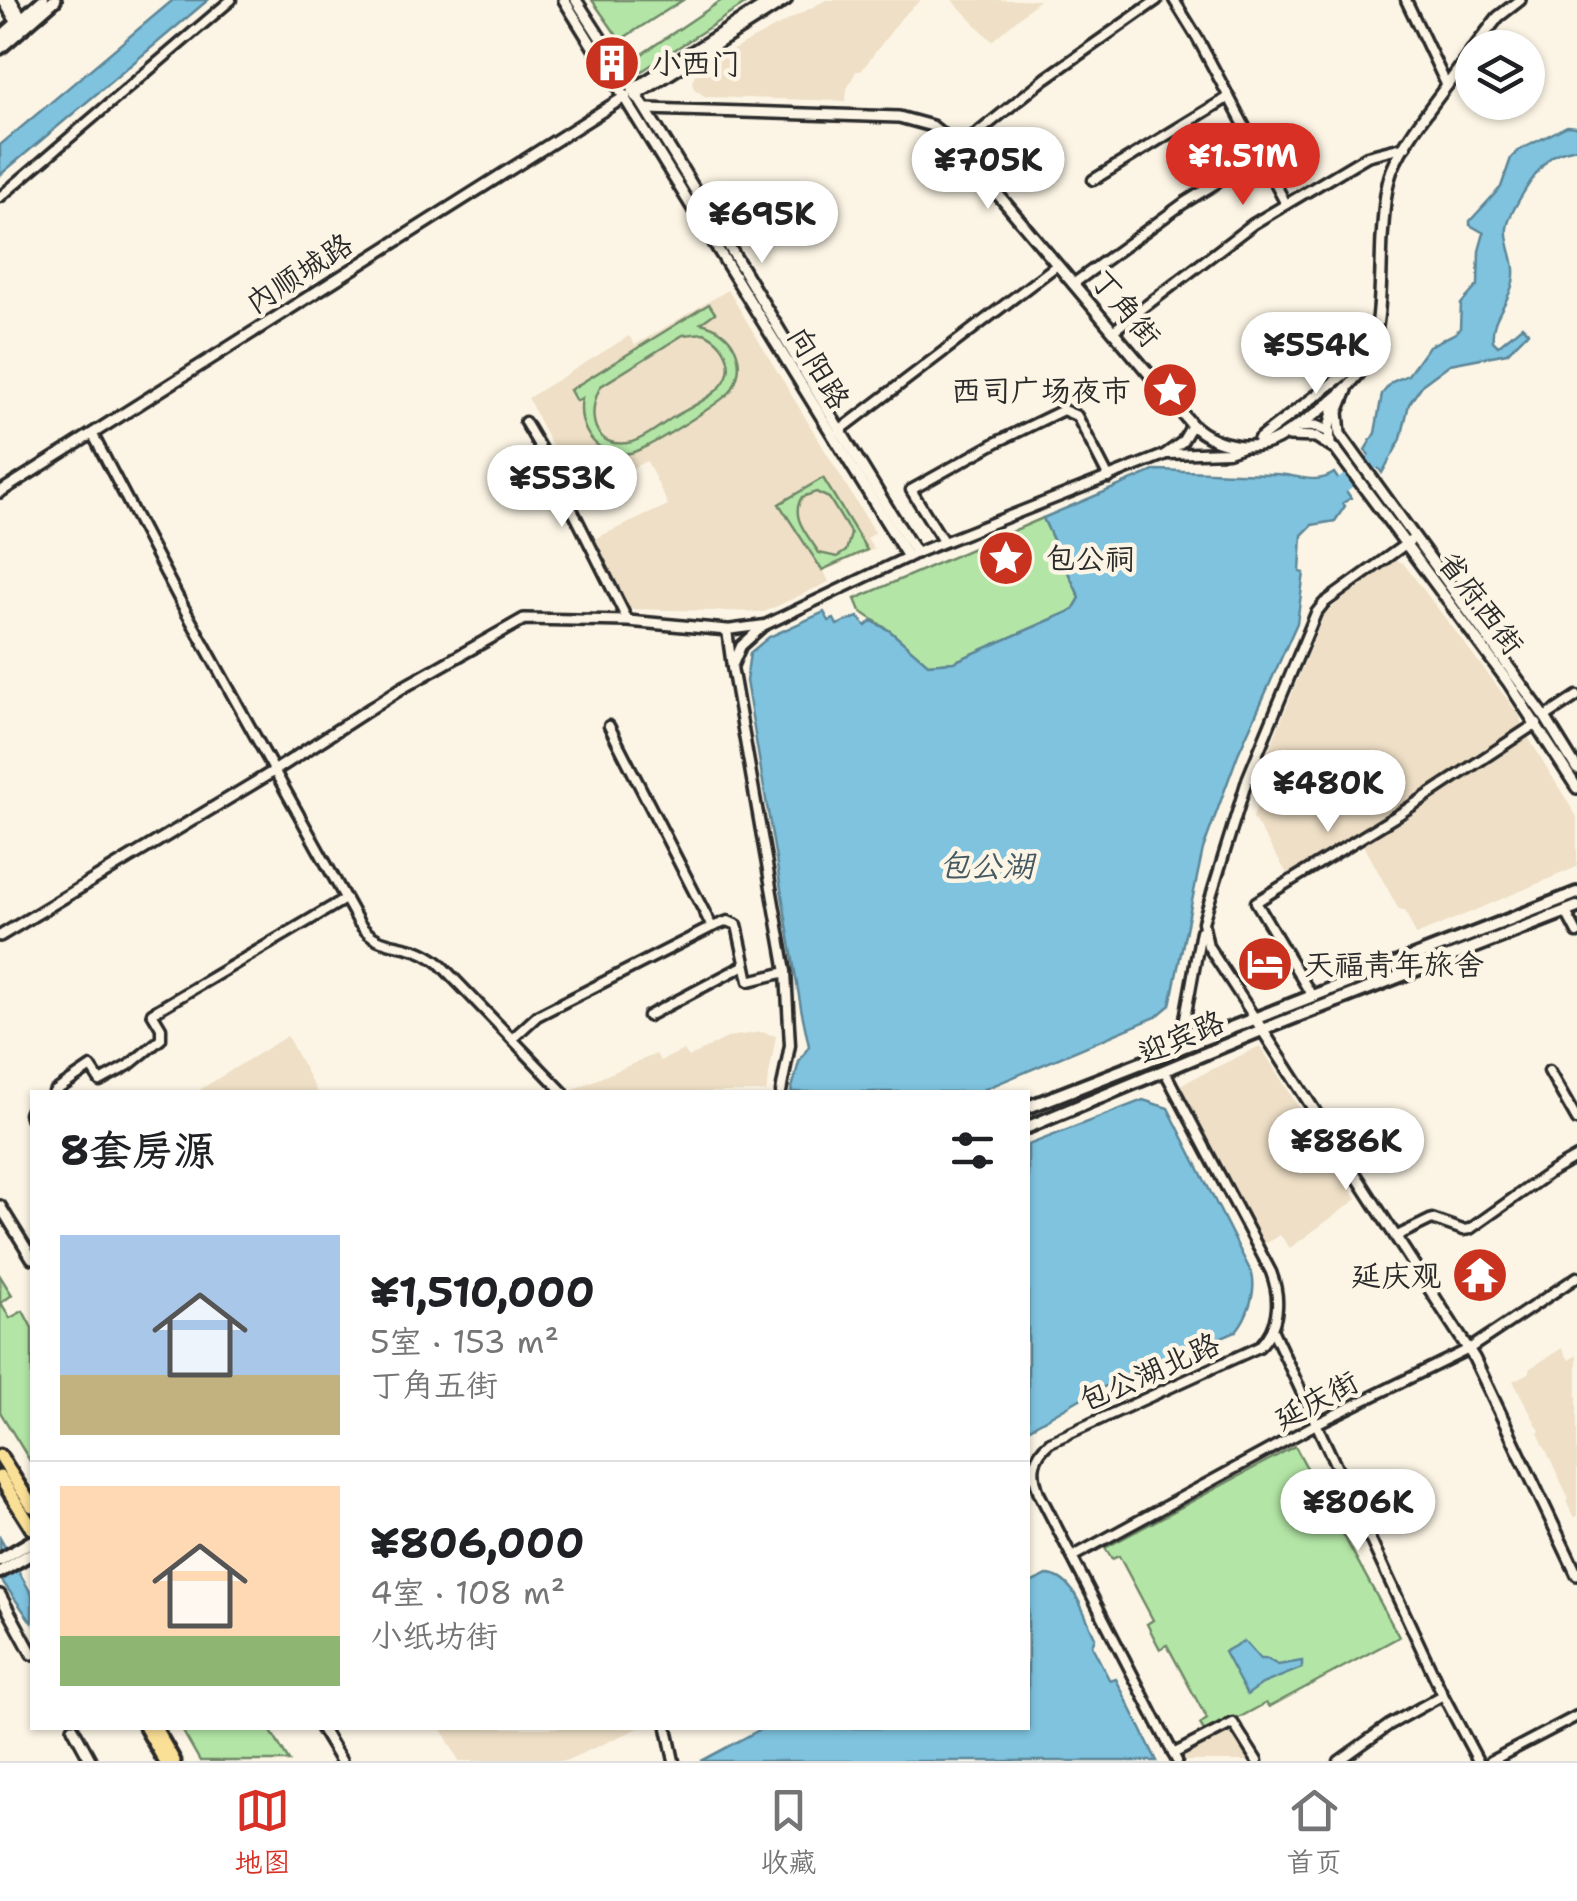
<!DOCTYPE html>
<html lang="zh">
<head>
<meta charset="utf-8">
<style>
  :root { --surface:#fff; --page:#f2f2f2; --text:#202124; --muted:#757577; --line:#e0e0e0; --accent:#d93025 }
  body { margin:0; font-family:"Shantell Sans","LXGW WenKai TC",sans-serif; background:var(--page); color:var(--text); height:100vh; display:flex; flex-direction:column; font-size:38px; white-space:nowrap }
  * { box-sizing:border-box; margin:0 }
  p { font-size:32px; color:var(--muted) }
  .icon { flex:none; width:55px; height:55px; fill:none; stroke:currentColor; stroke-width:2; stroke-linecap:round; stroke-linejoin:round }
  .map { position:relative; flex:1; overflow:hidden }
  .side { position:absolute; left:30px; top:1090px; width:1000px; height:640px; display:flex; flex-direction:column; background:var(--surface); border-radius:0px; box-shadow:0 2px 8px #0004 }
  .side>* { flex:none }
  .buttons { position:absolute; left:1455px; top:30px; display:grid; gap:20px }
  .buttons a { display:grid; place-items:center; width:90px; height:90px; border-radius:50%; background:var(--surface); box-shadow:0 2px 8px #0004; font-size:50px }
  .price { position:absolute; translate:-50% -85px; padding:0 22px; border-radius:35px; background:#fff; color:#222; font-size:32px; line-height:65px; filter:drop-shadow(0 2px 5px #0008) }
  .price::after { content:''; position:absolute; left:50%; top:60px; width:30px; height:22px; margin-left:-15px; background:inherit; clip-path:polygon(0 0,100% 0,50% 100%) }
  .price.current { background:var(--accent); color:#fff }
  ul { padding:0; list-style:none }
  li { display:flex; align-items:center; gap:30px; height:250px; padding:0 30px }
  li+li { border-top:2px solid var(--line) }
  li span { display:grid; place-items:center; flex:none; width:280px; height:200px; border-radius:0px; color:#555 }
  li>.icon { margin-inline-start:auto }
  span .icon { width:120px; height:120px; fill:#fffc; stroke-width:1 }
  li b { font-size:42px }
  h2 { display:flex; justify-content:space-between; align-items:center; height:120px; padding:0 30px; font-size:42px }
  .tab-bar { display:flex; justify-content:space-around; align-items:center; height:140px; border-top:2px solid var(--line); background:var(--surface); font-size:28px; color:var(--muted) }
  .tab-bar a { display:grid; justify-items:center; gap:5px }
  .tab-bar .current { color:var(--accent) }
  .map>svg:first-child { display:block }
  .built { fill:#eedfc6 }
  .green { fill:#b3e6a6; stroke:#6f8868; stroke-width:2.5; fill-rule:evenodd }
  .water { fill:#7fc3df; stroke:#5d8697; stroke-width:2.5 }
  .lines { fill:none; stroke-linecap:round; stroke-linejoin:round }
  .river { stroke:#7fc3df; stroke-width:15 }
  .minor-casing { stroke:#2b2b2b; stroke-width:15 }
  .tertiary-casing { stroke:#2b2b2b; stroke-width:16 }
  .secondary-casing { stroke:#2b2b2b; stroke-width:18 }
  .primary-casing { stroke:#2b2b2b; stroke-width:19 }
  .minor { stroke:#fcf5e5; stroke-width:8 }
  .tertiary { stroke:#fcf5e5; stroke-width:9 }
  .secondary { stroke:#fcf5e5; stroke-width:10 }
  .primary { stroke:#fadf96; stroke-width:11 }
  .labels { text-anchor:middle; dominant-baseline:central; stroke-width:9; stroke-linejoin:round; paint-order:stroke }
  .poi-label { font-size:30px; fill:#2b2b2b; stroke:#fcf5e5; text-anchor:start }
  .street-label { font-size:30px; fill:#2b2b2b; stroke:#fcf5e5 }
  .water-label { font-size:32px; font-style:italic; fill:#445961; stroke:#fcf5e5 }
</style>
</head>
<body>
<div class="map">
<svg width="1577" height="1761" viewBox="0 0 1577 1761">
  <rect width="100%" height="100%" fill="#fcf5e5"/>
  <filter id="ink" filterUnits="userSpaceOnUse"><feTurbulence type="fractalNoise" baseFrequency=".01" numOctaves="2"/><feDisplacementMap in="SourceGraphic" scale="20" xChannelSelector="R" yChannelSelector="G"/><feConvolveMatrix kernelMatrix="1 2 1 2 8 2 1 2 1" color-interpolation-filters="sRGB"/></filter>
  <g filter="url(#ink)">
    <!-- built -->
    <g class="built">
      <path d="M826,0h95l-19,17 -41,54h-5l-9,18 -1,12 -140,-4 -12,-8 -2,-7 5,-13z"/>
      <path d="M952,0h87l-47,41z"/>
      <path d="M728,290l147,243 -8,5 7,11 -50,22 5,11 -65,30 -139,-3 -33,-69 76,-35 -21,-44 -65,29 -3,-5 -6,4 -45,-91 101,-62 6,9z"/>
      <path d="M1396,561l7,2 117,153 2,12 -165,107 -69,40 -35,-57 8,-26 -7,-4 70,-174 65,-51z"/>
      <path d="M1528,737l49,80v50l-161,68 -11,-24 -6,-1 -37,-68z"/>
      <path d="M761,1032l15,4 -10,56h-189l-3,-3 82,-35 4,7 24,-11 5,7 40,-20z"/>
      <path d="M287,1036l30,56h-121z"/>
      <path d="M1260,1046l97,153 -67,49 -10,-13 -17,10 -83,-160z"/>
      <path d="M1562,1348l7,12 8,-5v161l-3,2 -8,-17 3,-2 -31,-66 2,-2 -27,-50 17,-9 -1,-3z"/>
      <path d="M1230,1723l22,38h-67l-6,-11z"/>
      <path d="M441,1728h198l-74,33h-106z"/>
    </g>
    <!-- green -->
    <g class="green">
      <path d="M592,0h91l-63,40z"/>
      <path d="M722,0h29l-109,71 -6,-13z"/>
      <path d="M709,304l6,9 -14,10c33,8 48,38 30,68 -11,12 -86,60 -101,62 -33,6 -54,-25 -48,-55l-6,3 -6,-11zM704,333c22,10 35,36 14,56 -12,12 -31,20 -46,29 -12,8 -26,20 -40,24 -40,10 -46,-30 -31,-56l82,-51z"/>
      <path d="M823,478l44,72 -45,20 -43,-66zM816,492l13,6 22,36 -5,17 -9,6 -18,-4c-11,-18 -30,-36 -17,-56z"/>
      <path d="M1043,518l37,80 -7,12 -119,52 -26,2 -38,-33 -30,-20 -5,-12z"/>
      <path d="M0,1276l12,19 -11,8 9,15 13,-7 9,17v136l-32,-52z"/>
      <path d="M1295,1446l104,191 -130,70 -3,-4 -59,32 -7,-11 7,-5 -40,-74 -7,4 -13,-25 6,-4 -34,-64 -7,3 -7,-11z"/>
      <path d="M181,1728h88l20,33h-89z"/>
    </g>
    <!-- water -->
    <g class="water">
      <path d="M173,0h35l-208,175v-30z"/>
      <path d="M1567,126l10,1v21c-8,2 -16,3 -23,7 -14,9 -44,55 -47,73 -2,17 11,35 6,54 -4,22 -23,36 -20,59l5,5 24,-20 6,6 -21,21 -57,11 -27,20 -14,20 -8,35 -19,34 -17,-23 10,-17 7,-39 10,-12 16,-7 21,-29 27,-13 4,-5 1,-24 17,-19 1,-34 5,-18 -14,-8v-4l31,-34 10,-29 7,-7z"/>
      <path d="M1156,470c40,1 79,4 119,4 21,0 40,12 59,-1l17,25 -8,5 2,3 -10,15 -23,4 -10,10 -2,37 4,1 -7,50 -59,131 -35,95 -33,156 -14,12 -178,75h-187l8,-30 10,-16 -8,-38 -55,-327 4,-28 19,-16 55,-25 5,9 5,-2 3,6 21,-8 8,9 6,-5 18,10 38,33 26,-2 119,-52 7,-12 -37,-80z"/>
      <path d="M1143,1100l25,8 84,166c5,18 -5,44 -16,57l-142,60 -66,38v-284z"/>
      <path d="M0,1538l32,57v28l-32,-45z"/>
      <path d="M1047,1575c28,1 37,41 48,62l-3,9 18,35 6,-2 41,82h-456l62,-33h265v-144z"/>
      <path d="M1244,1641l16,18h7l11,6 24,-4v7l-40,16 -15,11 -23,-43z"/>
    </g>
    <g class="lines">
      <!-- river -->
      <path class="river" d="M1329,495l55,-41 2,-7"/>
      <!-- minor casing -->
      <g class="minor-casing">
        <g id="minor">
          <path d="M1174,0l24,39 88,165"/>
          <path d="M1406,0l41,86"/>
          <path d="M959,148l87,-70 111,-78"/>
          <path d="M1093,180l136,-83"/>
          <path d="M0,197l231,-197"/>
          <path d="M1073,284l111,-81 76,-47"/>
          <path d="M1113,331l140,-107 114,-68 39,-10"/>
          <path d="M525,422l23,39 80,160"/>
          <path d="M839,431l218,-166"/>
          <path d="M93,435l86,164 180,324c22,31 48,14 80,40l124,129"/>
          <path d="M1168,454l60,-2 15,-5"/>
          <path d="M943,541l-32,-51 86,-48 66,-32 14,6 32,62"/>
          <path d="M761,628l-20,18 -9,21 54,305 4,73 -9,47"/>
          <path d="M732,667l-5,-37 38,-5 151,-72 248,-98 18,-13 10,-17"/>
          <path d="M1545,717l32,-21"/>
          <path d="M609,726l103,201 16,-6 9,4 12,56 37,-9"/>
          <path d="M1566,912l11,21"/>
          <path d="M1312,996l-56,-94 145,-89 136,-90"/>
          <path d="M648,1016l97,-51"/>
          <path d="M1254,1017l-46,-71 -5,-24 45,-145 68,-164 8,-10 90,-65"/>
          <path d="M512,1039l25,-23 175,-89"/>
          <path d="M1180,1046l21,-115"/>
          <path d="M1549,1071l28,49"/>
          <path d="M1165,1072l106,200c10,26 9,54 -12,75l-209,95c-18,15 -19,30 -11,51l138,268"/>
          <path d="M54,1092l37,-25 9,14 29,-16 32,-26v-11l-9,-15 193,-114"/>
          <path d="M32,1107l-3,7 3,6"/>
          <path d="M1397,1236l35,-17 31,11 7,-1 79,-56 28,-16"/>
          <path d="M1272,1329l171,366 35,66"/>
          <path d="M1072,1557l246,-134 151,-74 108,-72"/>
          <path d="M667,1728l7,33"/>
          <path d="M1173,1754l60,-31 24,38"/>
          <path d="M1339,1761l50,-36 54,-30"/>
          <path d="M1491,1761l86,-45"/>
        </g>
      </g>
      <!-- tertiary casing -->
      <g class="tertiary-casing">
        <g id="tertiary">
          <path d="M3,0l17,28"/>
          <path d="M11,0l14,23"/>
          <path d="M564,0l344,557"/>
          <path d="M576,0c118,181 224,370 340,553"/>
          <path d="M1474,48l24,-31 22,-17"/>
          <path d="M632,90l141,-90"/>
          <path d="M635,96l151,-96"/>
          <path d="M647,109l252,8 33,9 27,22 233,277c25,22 64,29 92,10 28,-18 63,-41 81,-70 18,-31 15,-91 17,-127 2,-23 2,-46 10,-68 16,-39 57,-84 80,-120"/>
          <path d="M1347,390l-9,22 2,22 205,283 32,52"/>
          <path d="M1297,427l19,-1 14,6"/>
          <path d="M1289,436l27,1 20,13 172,232 69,106"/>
          <path d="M1259,439l96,-73 13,-19"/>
          <path d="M1330,444l-1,-16 7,-29"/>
          <path d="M0,492l626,-396"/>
          <path d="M0,936l274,-165 128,-83 122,-69 104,2 99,9"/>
          <path d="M1254,1017l220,341 103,217"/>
          <path d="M0,1206l32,52"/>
          <path d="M0,1595l32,59"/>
          <path d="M73,1728l18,33"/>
          <path d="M321,1728l20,33"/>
        </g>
      </g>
      <!-- secondary casing -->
      <g class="secondary-casing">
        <g id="secondary">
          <path d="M0,38l43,-38"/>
          <path d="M0,48l55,-48"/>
          <path d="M1028,1107l549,-214"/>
          <path d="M1028,1127l234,-97 315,-123"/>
          <path d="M0,1560l32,-19"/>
          <path d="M0,1572l32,-19"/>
        </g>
      </g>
      <!-- primary casing -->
      <g class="primary-casing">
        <g id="primary">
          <path d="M0,1456l32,50"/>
          <path d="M0,1477l32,51"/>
          <path d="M146,1728l19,33"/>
          <path d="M155,1728l19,33"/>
        </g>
      </g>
      <!-- minor -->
      <use href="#minor" class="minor"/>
      <!-- tertiary -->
      <use href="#tertiary" class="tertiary"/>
      <!-- secondary -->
      <use href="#secondary" class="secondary"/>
      <!-- primary -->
      <use href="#primary" class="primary"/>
    </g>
  </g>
  <!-- icons -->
  <defs>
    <g id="building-disc" transform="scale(2.875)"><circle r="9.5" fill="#c8321e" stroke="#fcf5e5"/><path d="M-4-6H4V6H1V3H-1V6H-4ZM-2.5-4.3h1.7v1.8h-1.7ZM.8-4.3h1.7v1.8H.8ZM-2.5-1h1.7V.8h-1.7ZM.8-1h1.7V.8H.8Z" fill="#fff"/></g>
    <g id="sight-disc" transform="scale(2.875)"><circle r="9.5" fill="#c8321e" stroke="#fcf5e5"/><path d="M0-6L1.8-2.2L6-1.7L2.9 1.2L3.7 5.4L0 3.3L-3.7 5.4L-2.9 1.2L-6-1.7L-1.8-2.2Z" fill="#fff"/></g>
    <g id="hotel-disc" transform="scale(2.875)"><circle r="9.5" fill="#c8321e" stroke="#fcf5e5"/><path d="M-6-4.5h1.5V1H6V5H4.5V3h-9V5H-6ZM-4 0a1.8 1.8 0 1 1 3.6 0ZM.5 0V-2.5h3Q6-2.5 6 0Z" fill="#fff"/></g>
    <g id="temple-disc" transform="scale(2.875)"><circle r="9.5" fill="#c8321e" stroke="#fcf5e5"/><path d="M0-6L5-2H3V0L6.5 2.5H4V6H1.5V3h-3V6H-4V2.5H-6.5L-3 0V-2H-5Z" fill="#fff"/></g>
  </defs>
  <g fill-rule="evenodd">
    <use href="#building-disc" x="612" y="63"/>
    <use href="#sight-disc" x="1170" y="390"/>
    <use href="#sight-disc" x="1006" y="558"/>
    <use href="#hotel-disc" x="1265" y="964"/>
    <use href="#temple-disc" x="1480" y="1275"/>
  </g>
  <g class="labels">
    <!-- poi labels -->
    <g class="poi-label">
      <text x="651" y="63">小西门</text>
      <text x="1131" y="390" text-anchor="end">西司广场夜市</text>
      <text x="1045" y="558">包公祠</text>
      <text x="1304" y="964">天福青年旅舍</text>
      <text x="1441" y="1275" text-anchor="end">延庆观</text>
    </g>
    <!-- street labels -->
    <g class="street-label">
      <text transform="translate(299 273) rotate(-33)">内顺城路</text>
      <text transform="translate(1126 308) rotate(50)">丁角街</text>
      <text transform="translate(819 368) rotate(59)">向阳路</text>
      <text transform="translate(1481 603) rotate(53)">省府西街</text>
      <text transform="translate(1181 1037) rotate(-23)">迎宾路</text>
      <text transform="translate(1149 1372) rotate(-24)">包公湖北路</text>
      <text transform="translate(1316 1400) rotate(-28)">延庆街</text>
    </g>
    <!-- water labels -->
    <g class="water-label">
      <text x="986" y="865">包公湖</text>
    </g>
  </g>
</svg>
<div class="buttons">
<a><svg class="icon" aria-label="layers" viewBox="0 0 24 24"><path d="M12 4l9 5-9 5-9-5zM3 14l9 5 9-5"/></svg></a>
</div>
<b class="price current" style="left:1243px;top:208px">¥1.51M</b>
<b class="price" style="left:988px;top:212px">¥705K</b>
<b class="price" style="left:762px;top:266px">¥695K</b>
<b class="price" style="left:1316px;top:397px">¥554K</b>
<b class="price" style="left:562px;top:530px">¥553K</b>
<b class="price" style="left:1328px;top:835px">¥480K</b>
<b class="price" style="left:1346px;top:1193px">¥886K</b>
<b class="price" style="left:1358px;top:1554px">¥806K</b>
<section class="side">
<h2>8套房源<svg class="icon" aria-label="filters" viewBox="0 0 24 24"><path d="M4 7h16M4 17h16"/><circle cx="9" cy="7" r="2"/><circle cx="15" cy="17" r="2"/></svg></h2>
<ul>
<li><span style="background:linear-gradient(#a9c7e8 70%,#c2b280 0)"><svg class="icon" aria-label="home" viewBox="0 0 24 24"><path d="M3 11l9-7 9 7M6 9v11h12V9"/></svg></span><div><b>¥1,510,000</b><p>5室 · 153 m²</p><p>丁角五街</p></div></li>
<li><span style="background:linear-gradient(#ffd9b3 75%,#8fb573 0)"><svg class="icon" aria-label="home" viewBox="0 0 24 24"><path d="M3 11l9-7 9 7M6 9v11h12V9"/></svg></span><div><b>¥806,000</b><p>4室 · 108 m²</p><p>小纸坊街</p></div></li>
</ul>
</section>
</div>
<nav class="tab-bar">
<a class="current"><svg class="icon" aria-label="map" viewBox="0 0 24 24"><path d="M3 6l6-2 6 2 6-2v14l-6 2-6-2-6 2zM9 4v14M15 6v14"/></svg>地图</a>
<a><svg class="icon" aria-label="saved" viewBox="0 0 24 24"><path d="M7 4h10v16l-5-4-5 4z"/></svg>收藏</a>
<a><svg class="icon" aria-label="home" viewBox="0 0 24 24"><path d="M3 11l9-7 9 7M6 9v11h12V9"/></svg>首页</a>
</nav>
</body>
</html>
